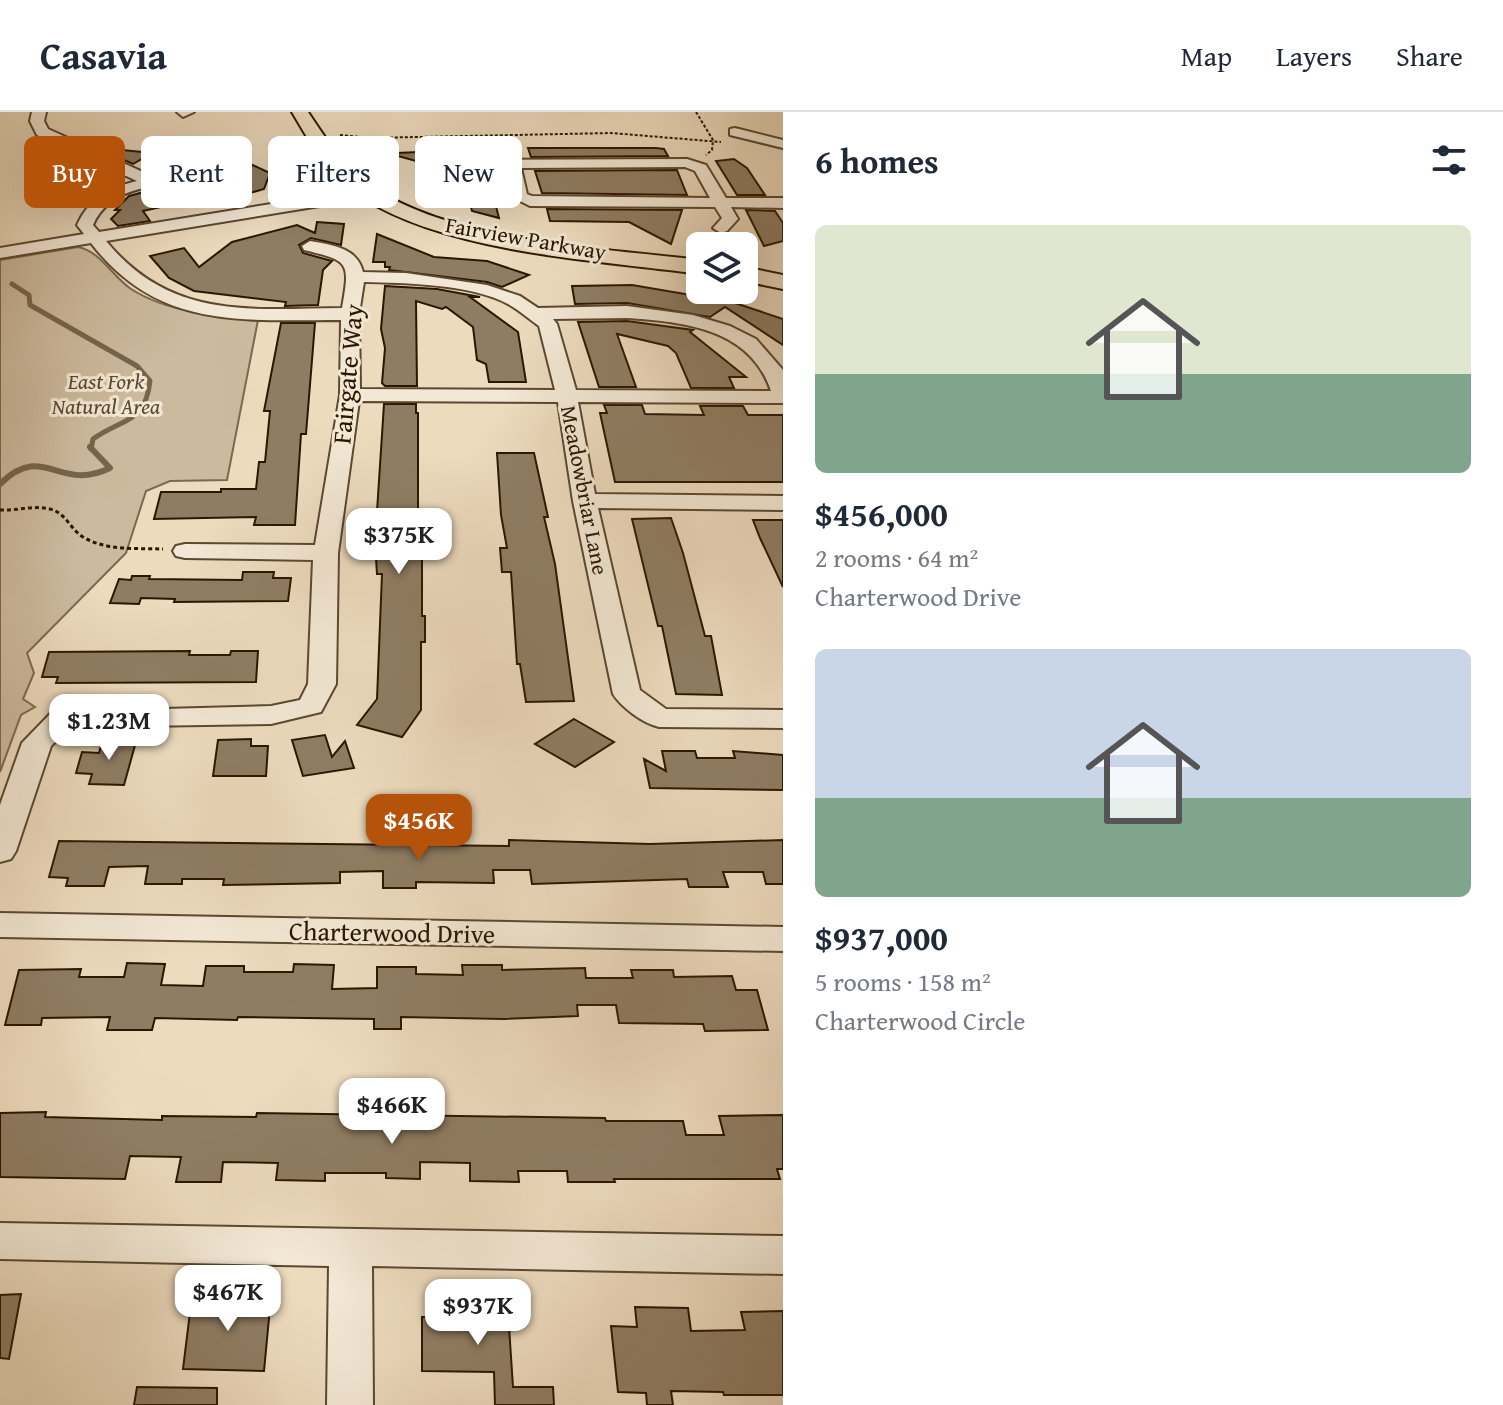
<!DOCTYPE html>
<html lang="en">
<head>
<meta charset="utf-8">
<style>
  :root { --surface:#fff; --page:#f6f6f7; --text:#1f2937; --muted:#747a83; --line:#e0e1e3; --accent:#b45309 }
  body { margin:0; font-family:"Gentium Book Plus",serif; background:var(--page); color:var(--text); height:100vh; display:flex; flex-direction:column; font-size:30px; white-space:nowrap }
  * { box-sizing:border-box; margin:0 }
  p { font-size:26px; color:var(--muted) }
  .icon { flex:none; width:44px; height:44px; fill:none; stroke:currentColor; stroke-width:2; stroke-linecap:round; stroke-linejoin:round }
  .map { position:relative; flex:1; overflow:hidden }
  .panel { display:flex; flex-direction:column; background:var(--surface); width:720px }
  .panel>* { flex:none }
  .top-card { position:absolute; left:24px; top:24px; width:638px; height:72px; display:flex; gap:16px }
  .buttons { position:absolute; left:686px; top:120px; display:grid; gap:16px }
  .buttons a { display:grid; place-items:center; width:72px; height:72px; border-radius:12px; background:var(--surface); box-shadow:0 8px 32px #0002; font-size:40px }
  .price { position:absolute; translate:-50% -68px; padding:0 18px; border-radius:16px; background:#fff; color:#222; font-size:26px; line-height:52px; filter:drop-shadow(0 2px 4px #0008) }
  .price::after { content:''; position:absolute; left:50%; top:48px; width:24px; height:18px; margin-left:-12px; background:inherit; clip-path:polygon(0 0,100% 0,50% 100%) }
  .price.on { background:var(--accent); color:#fff }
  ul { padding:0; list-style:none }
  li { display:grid; align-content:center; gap:16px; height:424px; padding:0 32px }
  li span { display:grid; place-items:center; height:248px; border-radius:12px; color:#555 }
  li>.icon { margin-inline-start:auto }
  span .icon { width:144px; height:144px; fill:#fffc; stroke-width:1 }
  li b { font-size:34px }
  h2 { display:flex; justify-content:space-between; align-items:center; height:96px; padding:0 32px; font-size:34px }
  .chip { padding:0 28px; border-radius:12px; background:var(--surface); box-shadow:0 8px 32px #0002; font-size:28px; line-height:72px }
  .chip.on { background:var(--accent); color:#fff }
  header { display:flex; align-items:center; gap:48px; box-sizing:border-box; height:112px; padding:0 40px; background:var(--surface); border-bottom:2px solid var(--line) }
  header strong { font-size:38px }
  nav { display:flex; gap:44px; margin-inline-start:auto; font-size:28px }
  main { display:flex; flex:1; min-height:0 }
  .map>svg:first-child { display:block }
  .green { fill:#ccba9e; stroke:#7b684f; stroke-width:2 }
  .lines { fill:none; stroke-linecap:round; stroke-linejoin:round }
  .stream-far1 { stroke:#77644b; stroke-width:5 }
  .stream { stroke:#77644b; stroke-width:6 }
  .building { fill:#8f7d63; stroke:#2a1700; stroke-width:2 }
  .minor-casing { stroke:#5b4830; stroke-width:4 }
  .major-casing { stroke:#2a1700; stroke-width:4 }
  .path-far1 { stroke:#2a1700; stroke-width:2; stroke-dasharray:3 2; stroke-linecap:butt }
  .path { stroke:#2a1700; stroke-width:3; stroke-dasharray:4 3; stroke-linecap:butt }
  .minor { fill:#f3e8d5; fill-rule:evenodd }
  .major { fill:#eddbbe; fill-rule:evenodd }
  .labels { text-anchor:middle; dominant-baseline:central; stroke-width:6; stroke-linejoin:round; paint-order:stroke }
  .far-street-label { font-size:22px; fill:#2a1700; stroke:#f3e8d5 }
  .far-park-label { font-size:22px; font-style:italic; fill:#5b482f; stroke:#f3e8d5 }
  .street-label { font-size:26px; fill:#2a1700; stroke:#f3e8d5 }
</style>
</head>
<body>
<header>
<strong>Casavia</strong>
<nav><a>Map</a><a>Layers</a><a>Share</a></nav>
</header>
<main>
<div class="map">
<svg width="783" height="1293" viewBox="0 0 783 1293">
  <rect width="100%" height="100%" fill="#eddbbe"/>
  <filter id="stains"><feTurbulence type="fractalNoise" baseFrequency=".0025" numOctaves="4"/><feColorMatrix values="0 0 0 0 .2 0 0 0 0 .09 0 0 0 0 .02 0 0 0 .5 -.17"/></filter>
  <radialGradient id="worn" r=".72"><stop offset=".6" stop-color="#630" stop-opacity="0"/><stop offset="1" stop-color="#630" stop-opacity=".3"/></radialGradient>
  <!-- green -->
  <path class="green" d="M78,135c22,4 35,30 53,42 36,23 86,28 127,31l-31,160 -57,1 -24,10 -20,62 -99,100 7,20 -11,26 12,8 -14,8 -21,57v-512z"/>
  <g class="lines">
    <!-- stream-far1 -->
    <path class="stream-far1" d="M12,172l17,11 1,10 107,61 13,15c-5,44 -27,36 -57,58l-2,10"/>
    <!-- stream -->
    <path class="stream" d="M0,372c44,-43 58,9 110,-16l-20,-21"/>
  </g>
  <!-- building -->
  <g class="building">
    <path d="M55,34l61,29 -24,13 -65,-36z"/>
    <path d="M528,36h128l8,1 4,7 -137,1z"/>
    <path d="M482,37l2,8 -43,11 -43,-12v-3z"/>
    <path d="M122,38l30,3 -19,11 -25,-11z"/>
    <path d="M167,46l25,12 18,-12 36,4 24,11 -6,16 -35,10 -15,-4 -71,16 7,10 -32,5 -7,-7 9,-9h-5l14,-14 30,-8 47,-2 13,-7 -11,-9 -56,3z"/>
    <path d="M734,47l13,9 18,27h-28l-21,-34z"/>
    <path d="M677,58l10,25 -145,-2 -7,-22z"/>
    <path d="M475,59h12l12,47 -27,-7 -6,-21 -32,-2 9,-16 9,4z"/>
    <path d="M547,97l135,1 -11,34 -42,-22 -79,-1z"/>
    <path d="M746,98l29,1 8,12v18l-19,5z"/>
    <path d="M317,110l27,2 -3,21 -30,-7 -12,7 4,8 29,8 -9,9 -5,35 -33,1 1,-4 -92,-11 -25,-13 -19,-22 34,-8 15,19 33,-25 65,-17 18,8z"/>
    <path d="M377,122l57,23 53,4 42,14 -27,12 -15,-5 -98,-12 1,-3h-5v-5h-12z"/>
    <path d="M632,173l100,17 51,17v26l-58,-38 -15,10 -83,-14 -52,1 -3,-18z"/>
    <path d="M385,174l52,3 43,8h-10l48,35 8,50h-37l-3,-18 -9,-4 -4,-33 -27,-20 -4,2 -26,-8 1,85h-32l-3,-3 3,-35 -4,-19z"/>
    <path d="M627,209l66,9 -3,2 56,45h-17l5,11h-43l-15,-35 -8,-7 -51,-12 19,53h-37l-21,-65z"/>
    <path d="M281,211h34l-9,111h-5l-6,91h-41l2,-8 -102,2 7,-27h60v-3h35l3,-27h6l5,-51h-6z"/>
    <path d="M384,292h32v9h2v137h4v66h3v26h-4v68l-19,27 -45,-12 20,-26 5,-125h-5l-2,-32z"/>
    <path d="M604,293h38l3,9 59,1 -4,-9h43l5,9h35v67h-168l-15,-69h7z"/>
    <path d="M497,341h37l14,64h-4l11,47 19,137 -48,1 -6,-38h-3l-6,-92h-9l-2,-24h7l-6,-33z"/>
    <path d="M671,406l12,35 22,83h6l11,59 -46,-1 -14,-68h-4l-26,-107z"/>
    <path d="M753,408h30v67l-23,-49z"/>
    <path d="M243,460h31l-1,6h18l-3,23 -114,1 1,-3 -34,-1 -2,6 -29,-1 9,-24 12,1 1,-4h18l-1,3 93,1z"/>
    <path d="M190,539l-1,4h41l1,-4h27l-2,31 -200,1 2,-6h-16l7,-25z"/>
    <path d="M574,607l40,23 -39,25 -40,-23z"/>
    <path d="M325,623l7,22 13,-16 9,27 -51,8 -11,-36z"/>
    <path d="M103,626h34l-13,47 -35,-1 3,-10 -16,-1 6,-21 17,1z"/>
    <path d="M251,627v7h17l-2,30h-53l5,-36z"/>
    <path d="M662,639h33l2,7h38l-2,-7 50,4v35l-133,-2 -6,-29 22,12z"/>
    <path d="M509,728l141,4 133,-4v44h-17l-3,-12h-40l5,15h-39l-2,-8 -155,5 -2,-14h-37l1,13 -78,-1v6h-33v-17l-43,1v11l-117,2 1,-6h-42v5h-37l3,-18 -39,1 -5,19h-38l2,-8 -19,-1 10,-36 450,5z"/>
    <path d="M127,851l38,1 -4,21 42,1 3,-20h38v6h49l1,-8 40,1 -2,24 45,-1v-21h39v7l47,1 -1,-10h40v5l83,-2 1,10h47l-2,-8h42l1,7 58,-1 4,14h21l11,40 -63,1 -2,-7 -84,-1 -3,-18h-39l1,11 -74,3 -103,-2v12h-27v-10l-136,-2 -1,3 -82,-2 -3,12h-45l3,-13 -68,1 -1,7h-36l14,-55 62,-1 -2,8h45z"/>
    <path d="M46,1000l-1,5 117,3v-4l94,1 1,-4 348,5 1,3h77l3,14h38l-5,-19 64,-1v54h-6l3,10h-166l1,3h-47l-1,-11h-49l1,11 -49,-1v-18l-50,-1v17l-34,-1v-5h-61v8l-49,-1 2,-17 -55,-1 -2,20h-45l5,-25 -51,-1 -5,23 -125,-2v-64z"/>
    <path d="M21,1182l-12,65 -9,-1v-63z"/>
    <path d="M192,1184l79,1 -7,74 -81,-2z"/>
    <path d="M451,1184h56l6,91h40l1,18h-59l-1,-33 -72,-1v-54h30z"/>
    <path d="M635,1195l53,1 3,23 54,-1 -4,-18 42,-1v84h-59l-1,-3 -52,-1 2,14h-26l-1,-12 -28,-1 -7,-66 26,1z"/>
    <path d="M137,1275l80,1v17h-83z"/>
  </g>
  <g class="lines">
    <!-- minor casing -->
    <g class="minor-casing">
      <g id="minor">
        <path d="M32,0h14l-2,9 4,8 106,48 54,-4 8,5c-8,7 -20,5 -30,5 -35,2 -78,6 -93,42l6,7 270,-44 8,5 -8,5 -263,43c65,79 143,68 236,67 8,-46 8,-47 -38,-58l-2,-4 8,-5c21,4 47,6 53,31l43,1 81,12 33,11 18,12 89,-2 66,9 37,11 26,13 27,31v33l-205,-1 17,92 188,2v14l-185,-2 42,182 26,19 117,1v18l-124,-1c-16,-4 -37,-19 -46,-33l-40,-193 -15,-99 -199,-1 -21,152 -2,131 -15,28 -50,12 -201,3 -19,19 -35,105 -5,8 -11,3v-57l22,-62 30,-31 219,-6 29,-6 8,-16 5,-124 -128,-2 -9,-2 -3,-5 3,-5 9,-2 130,1 25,-150 1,-75c-100,0 -183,10 -250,-77l-91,15v-10l84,-14 -7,-9c12,-27 32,-37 60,-44l-100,-46 -7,-14zM364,170c41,1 107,2 144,22 11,6 21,15 31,22l16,64 -195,-1 -1,-75zM627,206c57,4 123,10 144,73l-195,-1 -19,-66 -4,-5z"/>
        <path d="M177,0h17l-11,5z"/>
        <path d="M735,16l48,12v8l-53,-13v-6z"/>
        <path d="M687,47l19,6 20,33h57v10l-52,-1 7,12 -11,12 -6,2 -8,-5 9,-10 -7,-11 -185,-1 -18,-9 -5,-29h-32l-24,5 -7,-4 31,-9zM685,55l10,4 15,27 -178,-2 -5,-2 -6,-26z"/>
        <path d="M0,801l783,14v24l-783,-14z"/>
        <path d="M0,1111l783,13v38l-411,-8 1,139h-46l2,-139 -329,-7z"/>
      </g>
    </g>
    <!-- major casing -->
    <g class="major-casing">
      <g id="major">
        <path d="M292,0h16c16,24 32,49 54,67 78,63 240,69 338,81v14c-103,-14 -264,-21 -349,-84 -26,-20 -43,-51 -59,-78z"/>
        <path d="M744,155l39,8v14l-39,-8z"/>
      </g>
    </g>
    <!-- path-far1 -->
    <g class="path-far1">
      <path d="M696,0l17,28 -1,10 -6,5"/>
      <path d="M340,23l29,3 242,-5 110,9"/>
    </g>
    <!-- path -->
    <path class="path" d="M0,398c16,1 34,-5 50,-1 16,4 20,20 33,28 23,14 54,11 80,12"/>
    <!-- minor -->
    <use href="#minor" class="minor"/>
    <!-- major -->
    <use href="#major" class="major"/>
  </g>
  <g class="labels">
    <!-- far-street labels -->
    <g class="far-street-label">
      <text transform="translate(526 126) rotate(10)">Fairview Parkway</text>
      <text transform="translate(585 378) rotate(79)">Meadowbriar Lane</text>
    </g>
    <!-- far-park labels -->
    <g class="far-park-label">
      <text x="106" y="269">East Fork<tspan x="106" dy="25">Natural Area</tspan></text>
    </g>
    <!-- street labels -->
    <g class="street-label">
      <text transform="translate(347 262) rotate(-85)">Fairgate Way</text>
      <text transform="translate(392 820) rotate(1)">Charterwood Drive</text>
    </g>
  </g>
  <rect width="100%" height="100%" filter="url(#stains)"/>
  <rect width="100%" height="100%" fill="url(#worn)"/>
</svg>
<div class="buttons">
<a><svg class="icon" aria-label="layers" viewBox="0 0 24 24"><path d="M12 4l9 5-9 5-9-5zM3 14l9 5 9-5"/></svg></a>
</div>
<b class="price" style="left:399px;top:464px">$375K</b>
<b class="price" style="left:109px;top:650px">$1.23M</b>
<b class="price on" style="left:419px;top:750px">$456K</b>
<b class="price" style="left:392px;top:1034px">$466K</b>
<b class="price" style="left:228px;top:1221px">$467K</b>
<b class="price" style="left:478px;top:1235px">$937K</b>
<div class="top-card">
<a class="chip on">Buy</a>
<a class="chip">Rent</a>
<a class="chip">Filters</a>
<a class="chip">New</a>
</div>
</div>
<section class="panel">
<h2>6 homes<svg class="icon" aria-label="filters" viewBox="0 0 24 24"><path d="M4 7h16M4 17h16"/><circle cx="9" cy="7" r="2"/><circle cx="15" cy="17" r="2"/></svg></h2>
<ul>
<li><span style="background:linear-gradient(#dfe7d0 60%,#7fa58c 0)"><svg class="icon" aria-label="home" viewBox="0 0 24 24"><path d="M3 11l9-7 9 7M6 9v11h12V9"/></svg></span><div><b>$456,000</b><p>2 rooms · 64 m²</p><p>Charterwood Drive</p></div></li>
<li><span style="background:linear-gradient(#c9d6e8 60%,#7fa58c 0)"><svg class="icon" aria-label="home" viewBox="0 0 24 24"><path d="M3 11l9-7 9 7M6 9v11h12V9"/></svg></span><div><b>$937,000</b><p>5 rooms · 158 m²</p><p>Charterwood Circle</p></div></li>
</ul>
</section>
</main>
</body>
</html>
